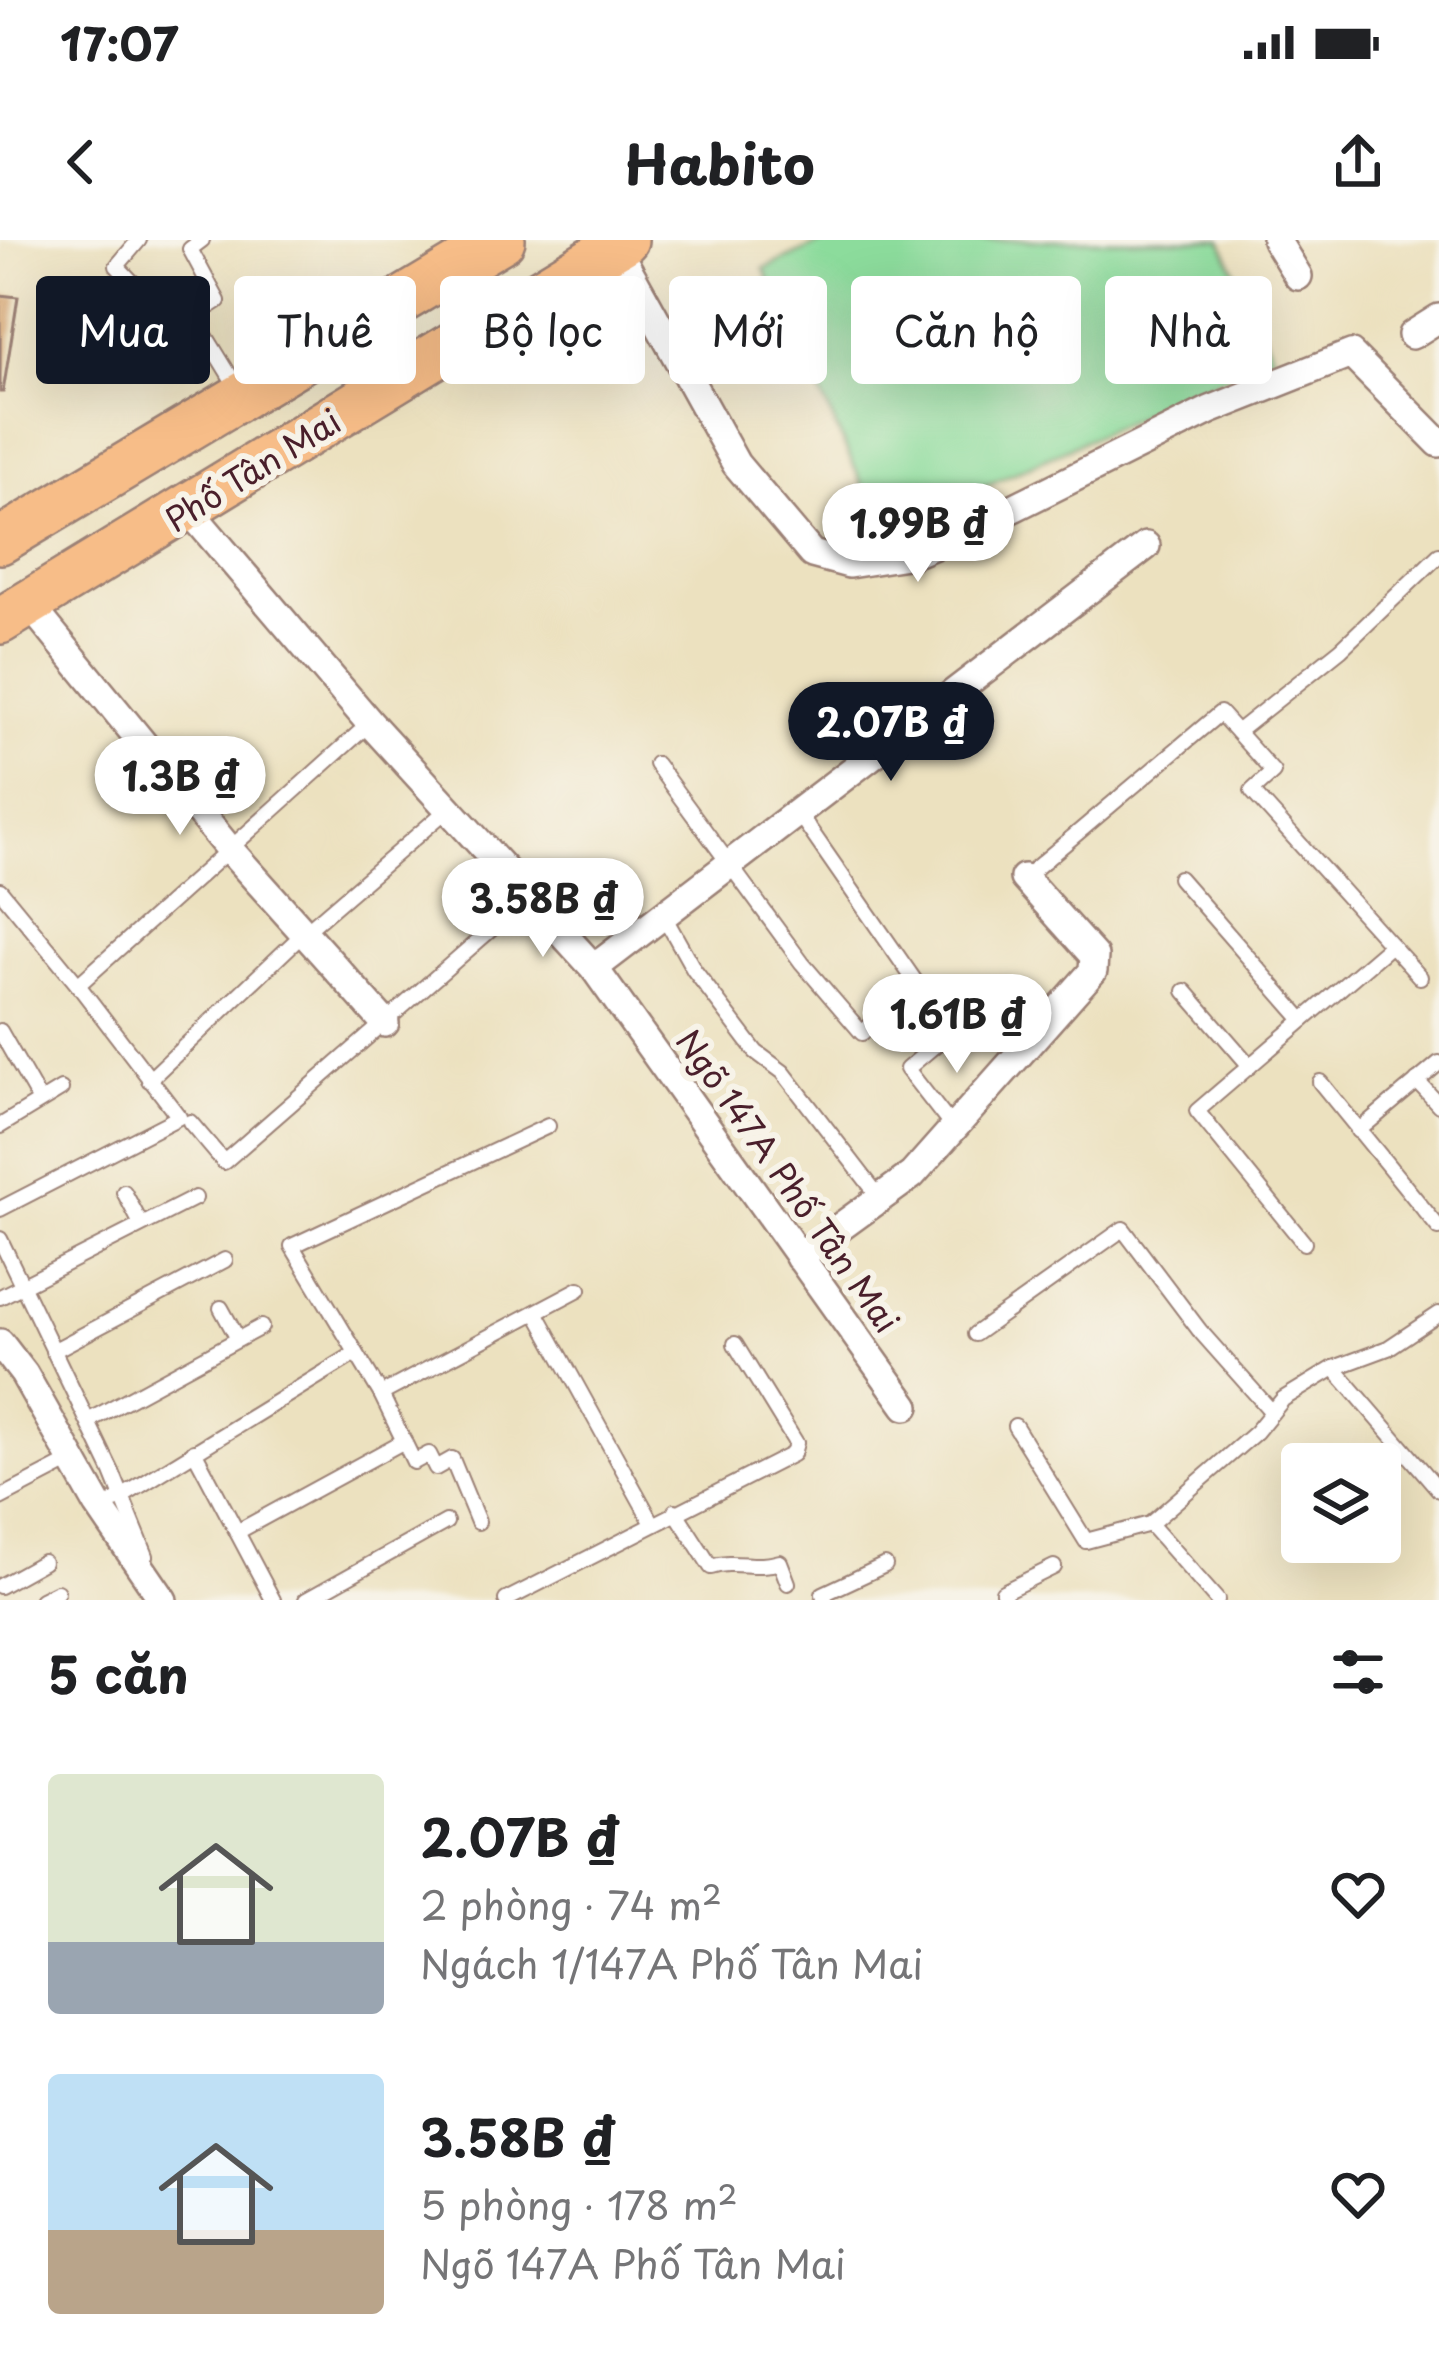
<!DOCTYPE html>
<html lang="vi">
<head>
<meta charset="utf-8">
<style>
  :root { --surface:#fff; --page:#f6f6f6; --text:#202124; --muted:#757577; --accent:#111827 }
  body { margin:0; font-family:"Playpen Sans",sans-serif; background:var(--page); color:var(--text); height:100vh; display:flex; flex-direction:column; font-size:45px; white-space:nowrap }
  * { box-sizing:border-box; margin:0 }
  p { font-size:39px; color:var(--muted) }
  .icon { flex:none; width:66px; height:66px; fill:none; stroke:currentColor; stroke-width:2; stroke-linecap:round; stroke-linejoin:round }
  .map { position:relative; height:1360px; overflow:hidden }
  .details { display:flex; flex-direction:column; background:var(--surface); flex:1 }
  .details>* { flex:none }
  .hud { position:absolute; left:36px; top:36px; width:1368px; height:108px; display:flex; gap:24px }
  .tools { position:absolute; left:1281px; top:1203px; display:grid; gap:24px }
  .tools a { display:grid; place-items:center; width:120px; height:120px; border-radius:12px; background:var(--surface); box-shadow:0 12px 48px #0002; font-size:60px }
  .price { position:absolute; translate:-50% -102px; padding:0 27px; border-radius:42px; background:#fff; color:#222; font-size:39px; line-height:78px; filter:drop-shadow(0 3px 6px #0008) }
  .price::after { content:''; position:absolute; left:50%; top:72px; width:36px; height:27px; margin-left:-18px; background:inherit; clip-path:polygon(0 0,100% 0,50% 100%) }
  .price.on { background:var(--accent); color:#fff }
  ul { padding:0; list-style:none }
  li { display:flex; align-items:center; gap:36px; height:300px; padding:0 48px }
  li span { display:grid; place-items:center; flex:none; width:336px; height:240px; border-radius:12px; color:#555 }
  li>.icon { margin-inline-start:auto }
  span .icon { width:144px; height:144px; fill:#fffc; stroke-width:1 }
  li b { font-size:51px }
  h2 { display:flex; justify-content:space-between; align-items:center; height:144px; padding:0 48px; font-size:51px }
  .pill { padding:0 42px; border-radius:12px; background:var(--surface); box-shadow:0 12px 48px #0002; font-size:42px; line-height:108px }
  .pill.on { background:var(--accent); color:#fff }
  .status { display:flex; justify-content:space-between; align-items:center; height:84px; padding:0 60px; background:var(--surface); direction:ltr }
  .status svg { height:33px; fill:currentColor }
  header { display:flex; justify-content:space-between; align-items:center; height:156px; padding:0 48px; background:var(--surface); font-size:54px; font-weight:700 }
  .map>svg:first-child { display:block }
  .green { fill:#8cdc9c; stroke:#6b7e64; stroke-width:3 }
  .building { fill:#d19d66 }
  .lines { fill:none; stroke-linecap:round; stroke-linejoin:round }
  .lane-casing { stroke:#9b8075; stroke-width:18 }
  .street-casing { stroke:#9b8075; stroke-width:32 }
  .primary-casing { stroke:#9b8075; stroke-width:50 }
  .lane { stroke:#fff; stroke-width:14 }
  .street { stroke:#fff; stroke-width:27 }
  .primary { stroke:#f7bd88; stroke-width:45 }
  .labels { text-anchor:middle; dominant-baseline:central; stroke-width:12; stroke-linejoin:round; paint-order:stroke }
  .street-label { font-size:33px; fill:#4a1f2b; stroke:#f7f3e8 }
</style>
</head>
<body>
<div class="status"><b>17:07</b><svg viewBox="0 0 49 12"><path d="M0 12V9h3v3zM5 12V6h3v6zM10 12V3h3v9zM15 12V0h3v12zM26 1h20v11H26zM47 4h2v5h-2z"/></svg></div>
<header><svg class="icon" aria-label="back" viewBox="0 0 24 24"><path d="M15 5l-7 7 7 7"/></svg>Habito<svg class="icon" aria-label="share" viewBox="0 0 24 24"><path d="M12 15V3M7 8l5-5 5 5M5 13v7h14v-7"/></svg></header>
<div class="map">
<svg width="1439" height="1360" viewBox="0 0 1439 1360">
  <rect width="100%" height="100%" fill="#f7f3e8"/>
  <filter id="ink" filterUnits="userSpaceOnUse"><feTurbulence type="fractalNoise" baseFrequency=".00833" numOctaves="2"/><feDisplacementMap in="SourceGraphic" scale="24" xChannelSelector="R" yChannelSelector="G"/><feConvolveMatrix kernelMatrix="1 2 1 2 8 2 1 2 1" color-interpolation-filters="sRGB"/></filter>
  <filter id="wash" filterUnits="userSpaceOnUse"><feTurbulence type="fractalNoise" baseFrequency=".004" numOctaves="4" result="noise"/><feDisplacementMap in="SourceGraphic" scale="48" xChannelSelector="R" yChannelSelector="G"/><feGaussianBlur stdDeviation="2.7" result="paint"/><feColorMatrix in="noise" values="0 0 0 0 0 0 0 0 0 0 0 0 0 0 0 0 0 1.4 0 .05"/><feComposite in="paint" operator="in"/></filter>
  <g filter="url(#wash)">
    <rect width="100%" height="100%" fill="#ece1bf"/>
    <!-- green -->
    <path class="green" d="M827,0h394l52,115 -389,177 -120,-263z"/>
    <g id="blocks">
      <!-- building -->
      <path class="building" d="M0,55l18,2 -15,95h-3z"/>
    </g>
  </g>
  <g filter="url(#ink)">
    <use href="#blocks" fill-opacity="0" stroke="#9b8075" stroke-width="3"/>
    <g class="lines">
      <!-- lane casing -->
      <g class="lane-casing">
        <g id="lane">
          <path d="M139,0l-22,26 59,62 42,-27 -28,-52 12,-9"/>
          <path d="M194,77l44,72"/>
          <path d="M1237,492l104,-83 98,-94"/>
          <path d="M656,524l146,199 60,70 55,-49 -118,-170"/>
          <path d="M1024,638l196,-165 53,59 -21,19 168,186"/>
          <path d="M1179,638l124,142"/>
          <path d="M0,650l78,95"/>
          <path d="M665,678l29,52 62,82 27,20 97,126"/>
          <path d="M1185,751l65,75"/>
          <path d="M0,791l40,70"/>
          <path d="M149,840l155,-147 144,-124"/>
          <path d="M1417,841l22,24"/>
          <path d="M1320,842l119,146"/>
          <path d="M190,882l34,40 303,-264"/>
          <path d="M0,886l61,-37"/>
          <path d="M548,886l-256,120 89,148 198,-105"/>
          <path d="M953,888l-46,-59 65,-55"/>
          <path d="M1358,891l81,-68"/>
          <path d="M124,952l17,32"/>
          <path d="M0,969l179,-92 -101,-132 292,-262"/>
          <path d="M0,999l112,233 34,84"/>
          <path d="M1304,1003l-107,-132 194,-166"/>
          <path d="M0,1057l195,-99"/>
          <path d="M221,1068l17,31"/>
          <path d="M536,1072l116,210"/>
          <path d="M975,1094l148,-105 77,102 72,81"/>
          <path d="M53,1111l172,-91"/>
          <path d="M1334,1128l105,122"/>
          <path d="M381,1154l33,68 15,-8 7,14 16,-9 26,63"/>
          <path d="M88,1181l173,-94"/>
          <path d="M1015,1186l71,115 64,-17 106,-92 27,-33 51,-31 54,-20 51,-34"/>
          <path d="M194,1211l79,149"/>
          <path d="M0,1258l73,-38"/>
          <path d="M115,1261l241,-148"/>
          <path d="M675,1271l36,56c24,-8 44,3 69,-5l8,21"/>
          <path d="M1150,1284l67,76"/>
          <path d="M237,1292l167,-91"/>
          <path d="M0,1346l43,-24"/>
          <path d="M41,1360l16,-8"/>
          <path d="M306,1360l140,-78"/>
          <path d="M506,1360l287,-146 3,-11 -61,-99"/>
          <path d="M825,1360l-2,-6 62,-29"/>
          <path d="M1005,1360l-2,-8 51,-25"/>
        </g>
      </g>
      <!-- street casing -->
      <g class="street-casing">
        <g id="street">
          <path d="M1276,0l22,36"/>
          <path d="M597,23l26,-3 113,204 76,90 37,10 64,-10 48,-20 249,-124 141,-56 88,89"/>
          <path d="M1412,95l27,-17"/>
          <path d="M188,269l182,214 224,245 312,438"/>
          <path d="M29,364l200,245 156,174"/>
          <path d="M594,728l552,-422"/>
          <path d="M799,1017l113,-82 181,-204 1,-15 -70,-78"/>
          <path d="M0,1103l24,31 74,131 65,95"/>
        </g>
      </g>
      <!-- primary casing -->
      <g class="primary-casing">
        <g id="primary">
          <path d="M0,301l502,-301"/>
          <path d="M0,381l625,-381"/>
        </g>
      </g>
      <!-- lane -->
      <use href="#lane" class="lane"/>
      <!-- street -->
      <use href="#street" class="street"/>
      <!-- primary -->
      <use href="#primary" class="primary"/>
    </g>
  </g>
  <g class="labels">
    <!-- street labels -->
    <g class="street-label">
      <text transform="translate(252 229) rotate(-32)">Phố Tân Mai</text>
      <text transform="translate(789 940) rotate(55)">Ngõ 147A Phố Tân Mai</text>
    </g>
  </g>
</svg>
<div class="tools">
<a><svg class="icon" aria-label="layers" viewBox="0 0 24 24"><path d="M12 4l9 5-9 5-9-5zM3 14l9 5 9-5"/></svg></a>
</div>
<b class="price" style="left:918px;top:345px">1.99B ₫</b>
<b class="price on" style="left:891px;top:544px">2.07B ₫</b>
<b class="price" style="left:180px;top:598px">1.3B ₫</b>
<b class="price" style="left:543px;top:720px">3.58B ₫</b>
<b class="price" style="left:957px;top:836px">1.61B ₫</b>
<div class="hud">
<a class="pill on">Mua</a>
<a class="pill">Thuê</a>
<a class="pill">Bộ lọc</a>
<a class="pill">Mới</a>
<a class="pill">Căn hộ</a>
<a class="pill">Nhà</a>
</div>
</div>
<section class="details">
<h2>5 căn<svg class="icon" aria-label="filters" viewBox="0 0 24 24"><path d="M4 7h16M4 17h16"/><circle cx="9" cy="7" r="2"/><circle cx="15" cy="17" r="2"/></svg></h2>
<ul>
<li><span style="background:linear-gradient(#dfe7d0 70%,#9aa5b1 0)"><svg class="icon" aria-label="home" viewBox="0 0 24 24"><path d="M3 11l9-7 9 7M6 9v11h12V9"/></svg></span><div><b>2.07B ₫</b><p>2 phòng · 74 m²</p><p>Ngách 1/147A Phố Tân Mai</p></div><svg class="icon" aria-label="heart" viewBox="0 0 24 24"><path d="M12 20l-8-8c-3-5 5-10 8-4 3-6 11-1 8 4z"/></svg></li>
<li><span style="background:linear-gradient(#bfe0f5 65%,#b9a48a 0)"><svg class="icon" aria-label="home" viewBox="0 0 24 24"><path d="M3 11l9-7 9 7M6 9v11h12V9"/></svg></span><div><b>3.58B ₫</b><p>5 phòng · 178 m²</p><p>Ngõ 147A Phố Tân Mai</p></div><svg class="icon" aria-label="heart" viewBox="0 0 24 24"><path d="M12 20l-8-8c-3-5 5-10 8-4 3-6 11-1 8 4z"/></svg></li>
</ul>
</section>
</body>
</html>
